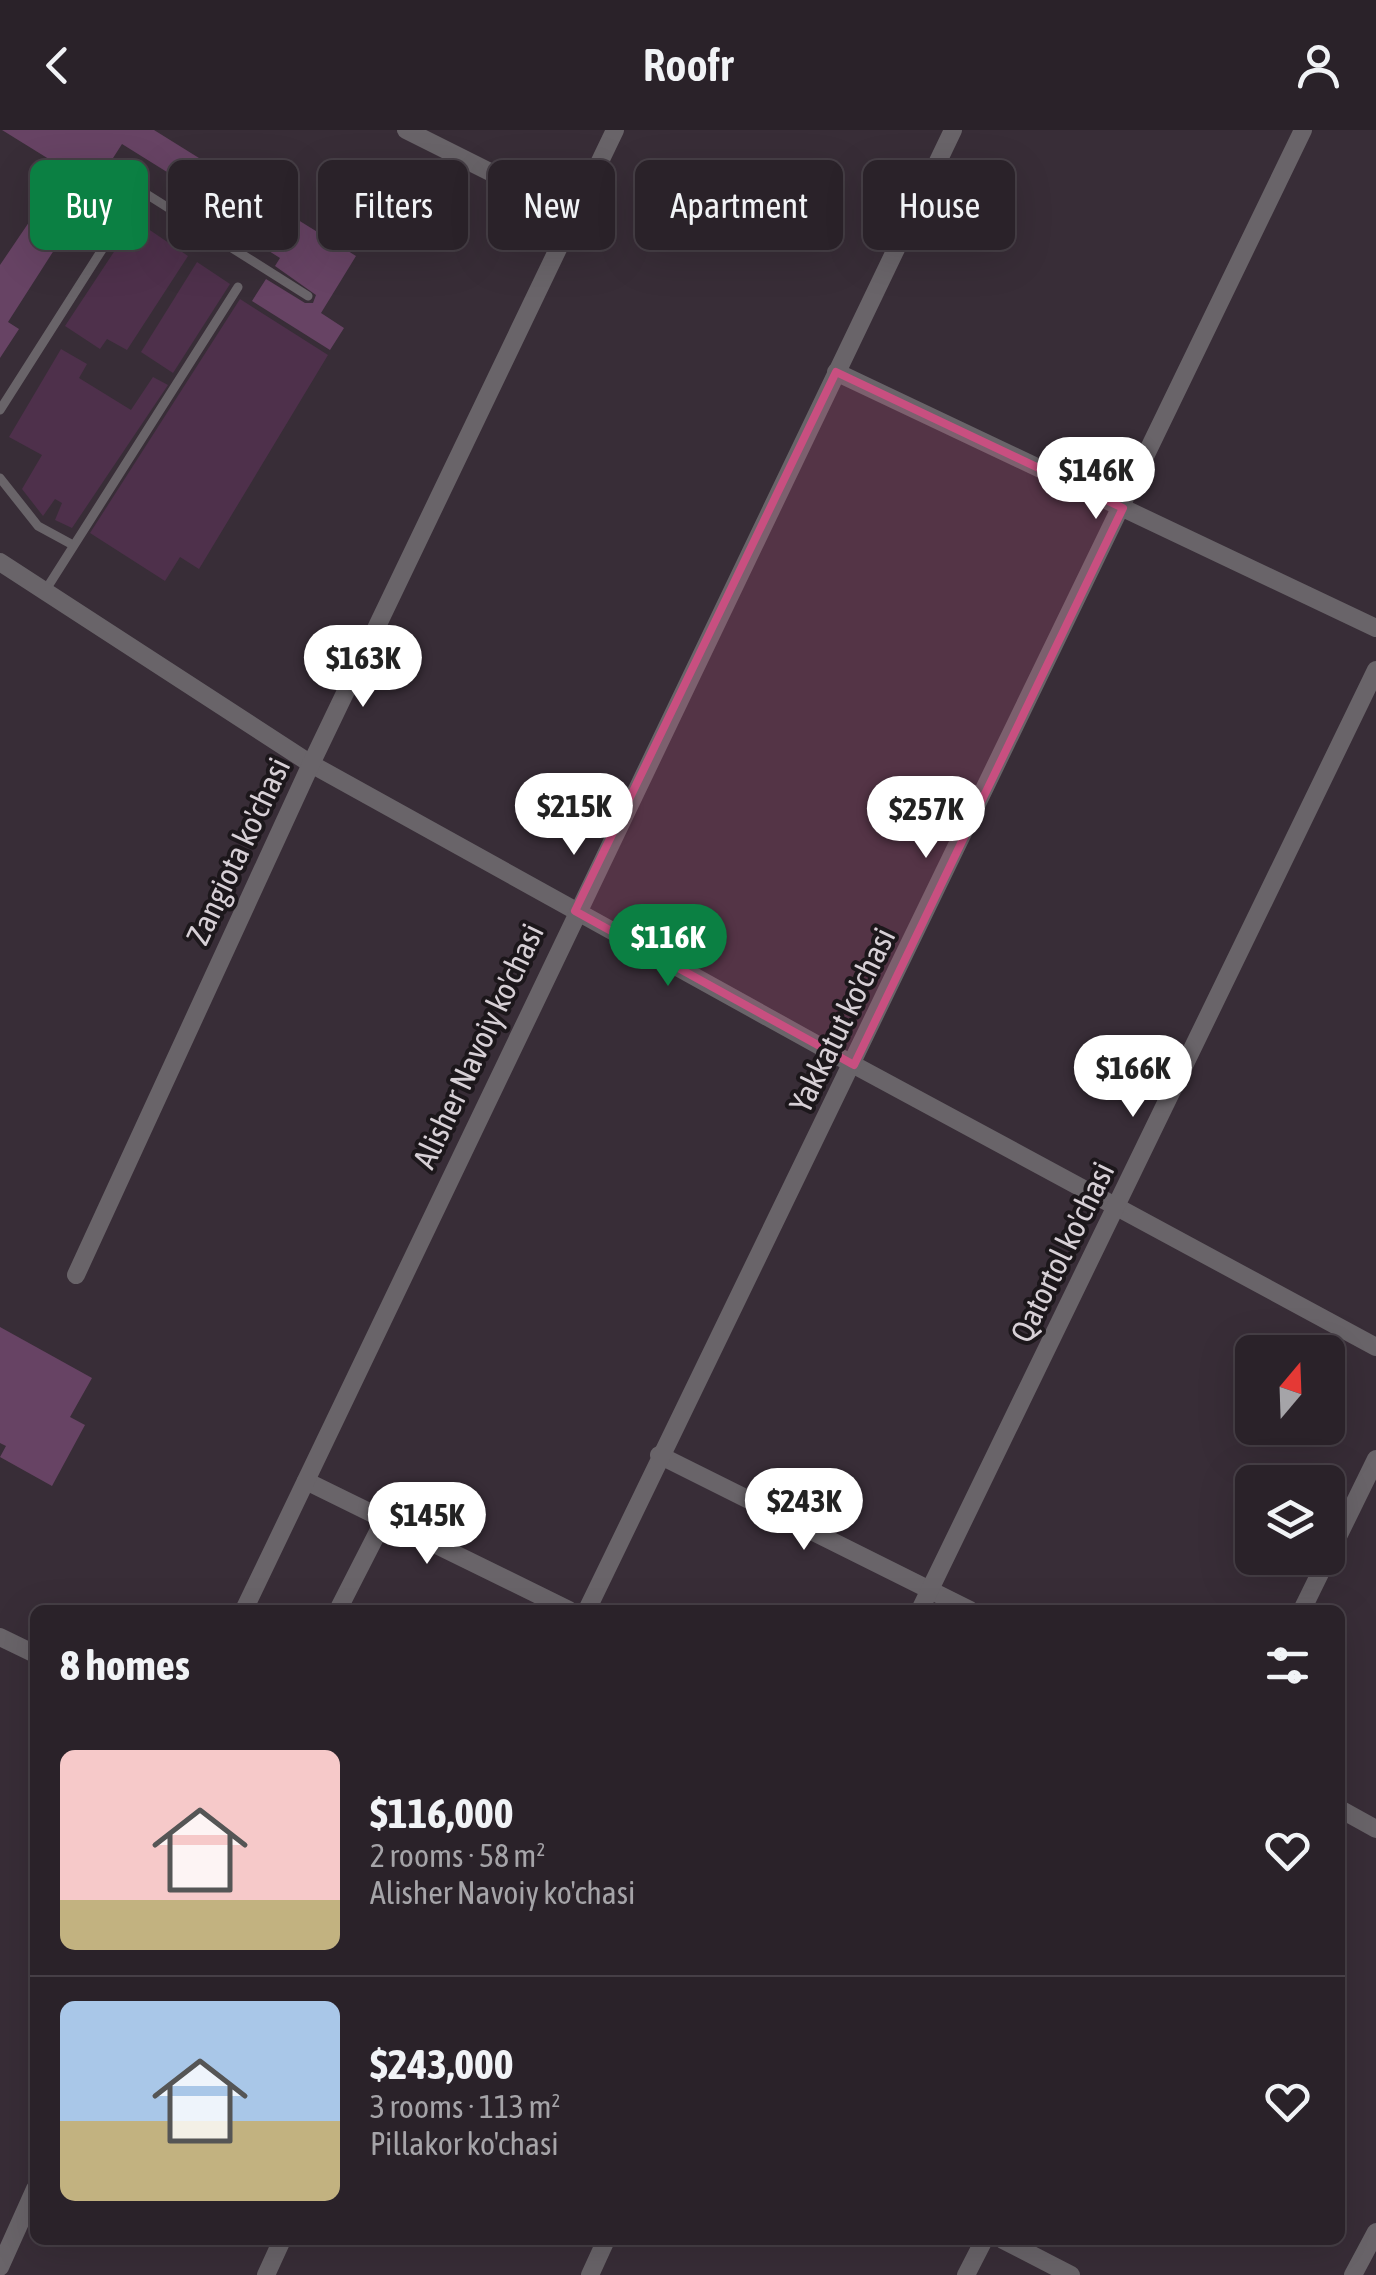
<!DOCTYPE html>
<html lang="en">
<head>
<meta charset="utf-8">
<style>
  :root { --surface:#2a2229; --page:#322a31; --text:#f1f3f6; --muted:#a5a4a8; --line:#463f46; --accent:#0b8043 }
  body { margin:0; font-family:"Asap Condensed",sans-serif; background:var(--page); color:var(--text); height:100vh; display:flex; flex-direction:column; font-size:38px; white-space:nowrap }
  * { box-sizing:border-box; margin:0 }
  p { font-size:32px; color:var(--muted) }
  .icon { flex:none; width:55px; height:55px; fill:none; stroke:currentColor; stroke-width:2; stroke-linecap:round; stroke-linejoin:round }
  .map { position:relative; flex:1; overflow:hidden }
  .side { position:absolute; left:30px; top:1475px; width:1315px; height:640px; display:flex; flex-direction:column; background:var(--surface); border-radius:15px; box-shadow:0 10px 40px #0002,0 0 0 2px var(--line) }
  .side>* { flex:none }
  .guide { position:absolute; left:30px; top:30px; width:1318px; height:90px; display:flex; gap:20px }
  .needle { width:65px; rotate:19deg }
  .controls { position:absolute; left:1235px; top:1205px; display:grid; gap:20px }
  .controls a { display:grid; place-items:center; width:110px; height:110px; border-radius:15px; background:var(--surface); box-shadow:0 10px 40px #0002,0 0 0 2px var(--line); font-size:50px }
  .price { position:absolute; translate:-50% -85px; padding:0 22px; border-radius:35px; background:#fff; color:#222; font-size:32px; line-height:65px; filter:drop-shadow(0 2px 5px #0008) }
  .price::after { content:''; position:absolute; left:50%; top:60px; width:30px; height:22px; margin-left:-15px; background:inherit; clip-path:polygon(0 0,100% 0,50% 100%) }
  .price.on { background:var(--accent); color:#fff }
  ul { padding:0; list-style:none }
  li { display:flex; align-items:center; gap:30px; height:250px; padding:0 30px }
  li+li { border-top:2px solid var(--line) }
  li span { display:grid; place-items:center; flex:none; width:280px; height:200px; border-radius:15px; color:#555 }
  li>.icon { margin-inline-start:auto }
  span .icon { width:120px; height:120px; fill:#fffc; stroke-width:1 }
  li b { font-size:42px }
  h2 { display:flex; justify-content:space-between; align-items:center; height:120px; padding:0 30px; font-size:42px }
  .pill { padding:0 35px; border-radius:15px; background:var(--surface); box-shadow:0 10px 40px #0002,0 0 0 2px var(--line); font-size:35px; line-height:90px }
  .pill.on { background:var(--accent); color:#fff }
  header { display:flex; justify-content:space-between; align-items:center; height:130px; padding:0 30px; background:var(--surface); font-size:45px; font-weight:600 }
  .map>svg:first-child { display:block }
  .green { fill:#4e304b }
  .building { fill:#674364 }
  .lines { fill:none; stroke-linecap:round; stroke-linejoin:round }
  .service { stroke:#696469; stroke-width:9 }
  .minor { stroke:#696469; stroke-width:18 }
  .marked { fill:#c84f80; fill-opacity:0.2; stroke:#c84f80; stroke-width:8; stroke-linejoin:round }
  .labels { text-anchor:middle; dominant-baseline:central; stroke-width:8; stroke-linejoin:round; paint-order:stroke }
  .street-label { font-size:32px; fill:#d7d0d6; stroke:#1c171b }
</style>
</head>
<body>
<header><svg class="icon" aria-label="back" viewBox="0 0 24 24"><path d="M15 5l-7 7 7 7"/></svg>Roofr<svg class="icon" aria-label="person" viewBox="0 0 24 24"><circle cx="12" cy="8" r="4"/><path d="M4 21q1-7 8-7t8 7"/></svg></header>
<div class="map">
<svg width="1376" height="2145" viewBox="0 0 1376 2145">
  <rect width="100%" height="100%" fill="#382d37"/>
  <!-- green -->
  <g class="green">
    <path d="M135,90l53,36 -61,94 -20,-11 -7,10 -35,-23z"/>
    <path d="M197,132l33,22 -57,89 -32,-21z"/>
    <path d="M240,169l88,56 -129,214 -19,-12 -15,24 -75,-48z"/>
    <path d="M61,219l26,15 -8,14 52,32 22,-33 15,8 -96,143 -17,-8 7,-17 -7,-4 -12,17 -21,-27 20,-34 -33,-18z"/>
  </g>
  <!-- building -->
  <g class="building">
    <path d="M2,0h152l202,126 -35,57 23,15 -14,22 -78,-49 14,-22 39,24h8l3,-8 -41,-29 5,-8 -27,-17 7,-11 -138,-86 -114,178 11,7 -19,29v-93l65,-96z"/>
    <path d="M0,1197l92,51 -22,39 15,8 -33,61 -52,-29 6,-11 -6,-3z"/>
  </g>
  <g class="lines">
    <!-- service -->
    <g class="service">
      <path d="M0,280l140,-220 168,106"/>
      <path d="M0,348l38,48 35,19"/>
      <path d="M45,461l193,-304"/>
    </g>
    <!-- minor -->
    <g class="minor">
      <path d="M406,0l170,85"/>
      <path d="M836,242l540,256"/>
      <path d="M0,432l311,202 543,301 522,282"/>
      <path d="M76,1145l235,-511 304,-634"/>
      <path d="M659,1325l311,155"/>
      <path d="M306,1351l263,129"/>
      <path d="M244,1480l709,-1480"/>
      <path d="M338,1480l46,-90"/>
      <path d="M587,1480l716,-1480"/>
      <path d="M920,1480l456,-940"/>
      <path d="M1302,1480l74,-151"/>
      <path d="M0,1507l35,17"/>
      <path d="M1340,1679l36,20"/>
      <path d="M1003,2110l68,35"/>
      <path d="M0,2137l35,-78"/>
      <path d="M266,2145l16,-35"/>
      <path d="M590,2145l16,-35"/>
      <path d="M966,2145l18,-35"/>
      <path d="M1353,2145l23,-43"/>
    </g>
  </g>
  <!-- marked area -->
  <path class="marked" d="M836,242l287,136 -269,557 -279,-154z"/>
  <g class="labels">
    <!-- street labels -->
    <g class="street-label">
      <text transform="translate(238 721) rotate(-65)">Zangiota ko'chasi</text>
      <text transform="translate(842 890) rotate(-64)">Yakkatut ko'chasi</text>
      <text transform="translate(478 916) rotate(-65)">Alisher Navoiy ko'chasi</text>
      <text transform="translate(1062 1122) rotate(-64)">Qatortol ko'chasi</text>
    </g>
  </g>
</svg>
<div class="controls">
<a><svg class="needle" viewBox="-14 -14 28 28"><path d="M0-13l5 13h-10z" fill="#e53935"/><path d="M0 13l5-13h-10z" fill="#a5a4a8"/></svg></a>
<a><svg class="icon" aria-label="layers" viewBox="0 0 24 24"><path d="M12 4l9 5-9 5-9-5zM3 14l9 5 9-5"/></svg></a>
</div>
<b class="price" style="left:1096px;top:392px">$146K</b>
<b class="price" style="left:363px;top:580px">$163K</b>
<b class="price" style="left:574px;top:728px">$215K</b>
<b class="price" style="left:926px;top:731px">$257K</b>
<b class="price on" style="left:668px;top:859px">$116K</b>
<b class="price" style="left:1133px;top:990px">$166K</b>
<b class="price" style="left:804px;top:1423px">$243K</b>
<b class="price" style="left:427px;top:1437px">$145K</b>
<div class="guide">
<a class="pill on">Buy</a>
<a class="pill">Rent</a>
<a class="pill">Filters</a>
<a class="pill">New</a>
<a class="pill">Apartment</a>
<a class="pill">House</a>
</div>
<section class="side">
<h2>8 homes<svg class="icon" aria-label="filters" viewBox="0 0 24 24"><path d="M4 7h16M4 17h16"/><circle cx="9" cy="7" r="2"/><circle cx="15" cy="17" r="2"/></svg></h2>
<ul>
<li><span style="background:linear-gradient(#f6c9c9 75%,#c2b280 0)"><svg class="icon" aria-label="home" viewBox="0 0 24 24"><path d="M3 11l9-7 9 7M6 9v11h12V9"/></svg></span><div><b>$116,000</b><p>2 rooms · 58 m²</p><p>Alisher Navoiy ko'chasi</p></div><svg class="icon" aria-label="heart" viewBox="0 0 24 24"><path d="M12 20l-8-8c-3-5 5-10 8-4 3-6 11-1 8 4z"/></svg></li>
<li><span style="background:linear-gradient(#a9c7e8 60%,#c2b280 0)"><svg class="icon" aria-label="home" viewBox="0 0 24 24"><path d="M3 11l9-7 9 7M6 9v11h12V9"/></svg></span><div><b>$243,000</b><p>3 rooms · 113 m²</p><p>Pillakor ko'chasi</p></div><svg class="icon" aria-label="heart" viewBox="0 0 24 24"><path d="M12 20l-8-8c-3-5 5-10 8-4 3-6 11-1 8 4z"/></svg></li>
</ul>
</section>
</div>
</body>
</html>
